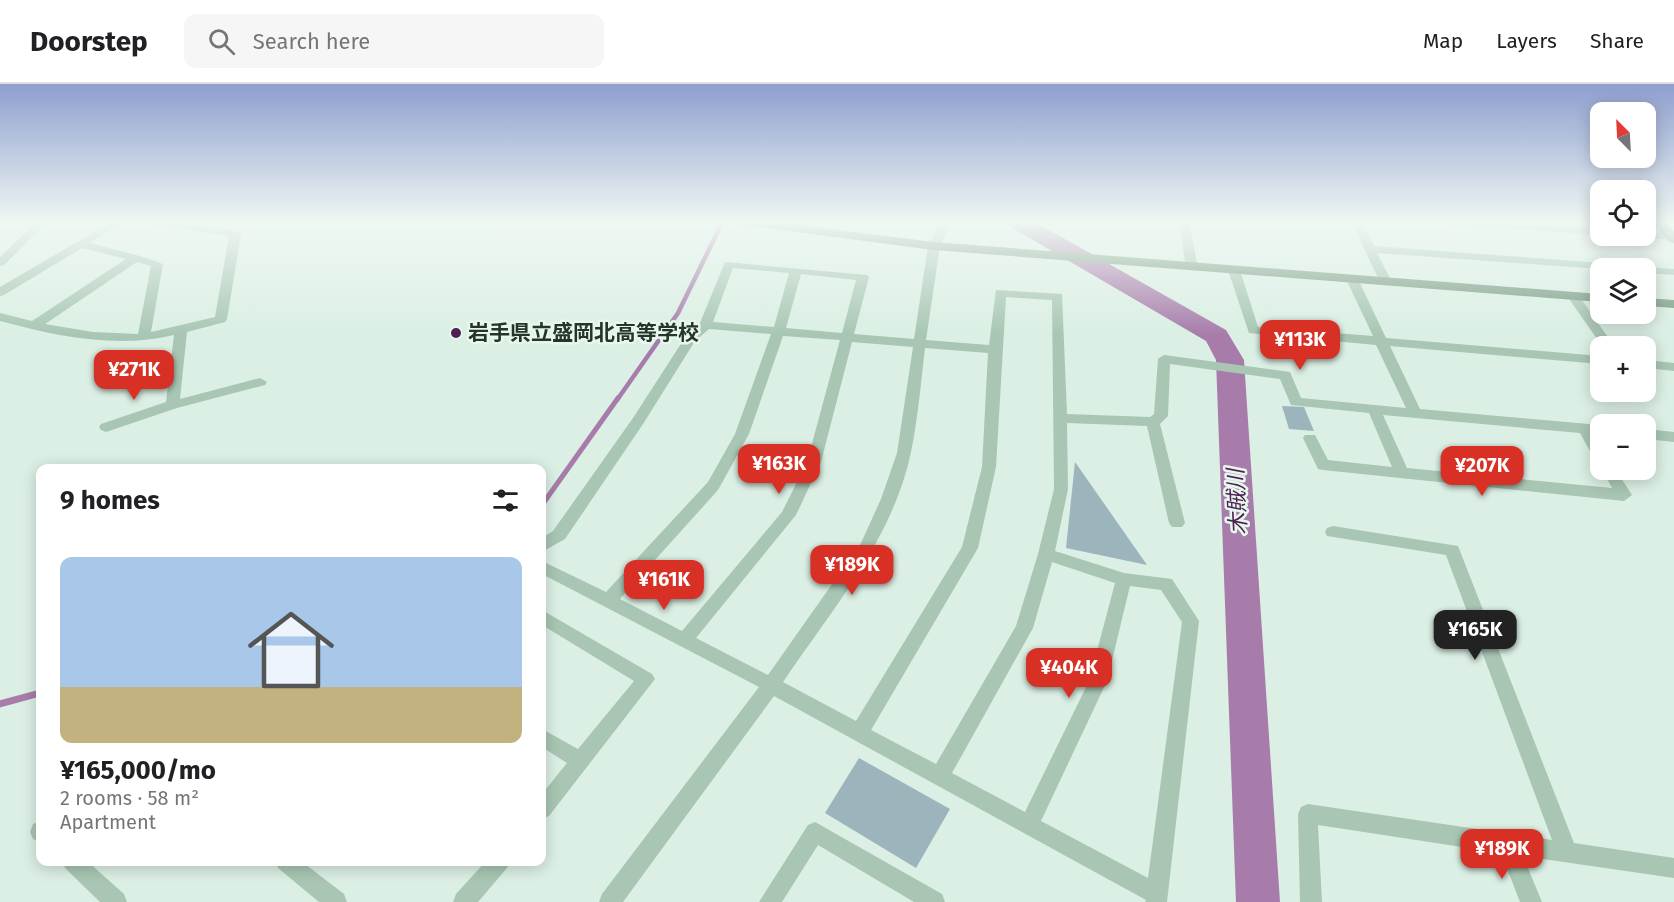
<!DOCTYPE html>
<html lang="en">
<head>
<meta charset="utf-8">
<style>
  :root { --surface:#fff; --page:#f6f6f6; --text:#202124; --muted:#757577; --line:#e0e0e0; --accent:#d93025 }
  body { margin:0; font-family:"Fira Sans","Noto Sans JP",sans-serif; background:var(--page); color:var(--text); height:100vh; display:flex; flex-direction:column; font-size:22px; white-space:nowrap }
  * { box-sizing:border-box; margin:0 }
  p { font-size:20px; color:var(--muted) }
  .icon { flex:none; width:33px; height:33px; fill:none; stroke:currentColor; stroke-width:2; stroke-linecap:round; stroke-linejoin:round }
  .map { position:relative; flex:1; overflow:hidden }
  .side { position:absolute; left:36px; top:380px; width:510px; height:402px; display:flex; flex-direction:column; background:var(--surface); border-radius:12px; box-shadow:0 3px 15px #0003 }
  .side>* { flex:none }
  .needle { width:39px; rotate:336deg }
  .controls { position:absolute; left:1590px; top:18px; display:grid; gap:12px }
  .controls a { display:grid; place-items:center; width:66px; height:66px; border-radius:12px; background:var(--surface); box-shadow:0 3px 15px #0003; font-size:30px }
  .price { position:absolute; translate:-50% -51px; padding:0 14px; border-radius:12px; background:var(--accent); color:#fff; font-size:20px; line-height:39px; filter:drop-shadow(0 2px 3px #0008) }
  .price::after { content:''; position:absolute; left:50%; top:36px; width:18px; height:14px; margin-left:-9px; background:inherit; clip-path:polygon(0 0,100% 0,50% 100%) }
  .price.selected { background:#222; color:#fff }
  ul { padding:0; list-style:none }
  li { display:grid; align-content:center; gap:12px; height:318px; padding:0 24px }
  li span { display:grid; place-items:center; height:186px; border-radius:12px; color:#555 }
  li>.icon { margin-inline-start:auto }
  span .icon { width:108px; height:108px; fill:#fffc; stroke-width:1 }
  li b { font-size:26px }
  h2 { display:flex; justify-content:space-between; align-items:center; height:72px; padding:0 24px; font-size:26px }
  header { display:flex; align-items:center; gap:36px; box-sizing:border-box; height:84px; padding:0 30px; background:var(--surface); border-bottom:2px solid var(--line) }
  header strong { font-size:28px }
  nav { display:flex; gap:33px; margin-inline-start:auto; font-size:21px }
  .search { width:420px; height:54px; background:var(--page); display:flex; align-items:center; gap:15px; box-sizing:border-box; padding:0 21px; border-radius:12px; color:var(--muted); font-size:22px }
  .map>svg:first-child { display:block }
  .green { fill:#9cb5bd }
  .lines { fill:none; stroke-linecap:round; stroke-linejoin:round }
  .stream-far2 { stroke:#a77caa; stroke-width:4.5 }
  .stream-far1 { stroke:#a77caa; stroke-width:5 }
  .stream { stroke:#a77caa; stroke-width:7 }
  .river { fill:#a77caa; fill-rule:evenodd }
  .street { fill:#a8c6b3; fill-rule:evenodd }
  .secondary { fill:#799a82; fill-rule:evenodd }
  .poi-dot { fill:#502052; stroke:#e6f7ee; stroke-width:2 }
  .labels { text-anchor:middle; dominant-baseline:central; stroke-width:5; stroke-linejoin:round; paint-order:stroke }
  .poi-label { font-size:21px; font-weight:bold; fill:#27342a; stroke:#e6f7ee; text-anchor:start }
  .water-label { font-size:22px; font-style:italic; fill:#502052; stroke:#e6f7ee }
</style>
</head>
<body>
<header>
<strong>Doorstep</strong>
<div class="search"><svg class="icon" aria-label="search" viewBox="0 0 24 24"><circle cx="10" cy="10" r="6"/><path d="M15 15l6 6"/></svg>Search here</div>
<nav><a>Map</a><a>Layers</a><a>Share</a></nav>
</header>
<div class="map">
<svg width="1674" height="818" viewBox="0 0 1674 818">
  <rect width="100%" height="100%" fill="#dbefe4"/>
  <!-- green -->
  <g class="green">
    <path d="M1282,322l22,1 10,24 -25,-2z"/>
    <path d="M1075,378l72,103 -81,-17z"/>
    <path d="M859,674l91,51 -34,59 -91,-55z"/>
  </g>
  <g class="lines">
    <!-- stream-far2 -->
    <path class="stream-far2" d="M617,316l61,-87 45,-92"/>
    <!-- stream-far1 -->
    <path class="stream-far1" d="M542,421l76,-107"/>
    <!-- stream -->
    <path class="stream" d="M0,620l40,-11"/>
    <!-- river -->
    <path class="river" d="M1006,137h27l193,109 18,30 36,542h-44l-20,-542 -10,-19 -197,-115z"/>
    <!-- street -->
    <g class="street">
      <path d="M37,137h11l-44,44 -4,1v-9z"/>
      <path d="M113,137h12l-35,22 50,13 23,8 -12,68 64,-15 14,-81 -74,-12 -5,-3h23l66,11 2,2 -14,85 -2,3 -38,10 -7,67 80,-21 7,4 -2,3 -88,23 -71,24 -5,-2 -2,-3 2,-3 65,-22 8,-67c-58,14 -118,1 -174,-14v-8l32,8 94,-62 -44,-11 -78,47 -4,1v-9zM137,178l14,4 -13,68 -45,-2 -48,-8z"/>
      <path d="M941,137h10l-11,25 -14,94 63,5 7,-55 66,4 5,120 83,3 4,-3 4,-55 6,-4 126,17 11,26 105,10 -30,-63 -127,-12 -21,-63 6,-3 6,3 18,57 115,9 -27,-57 6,-4 6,4 28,59 214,18v8l-210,-18 30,63 180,16v10l-5,-1 5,10v17l-5,-1 -15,-27 -197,-18 24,53 205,20 -10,-18h14l16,25 -8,6 -301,-31 -5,-1 -15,-31 2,-3h10l13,25 64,7 -23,-54 -78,-8 -11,-26 -110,-15 -2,52 -8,8 25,99 -3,4h-10l-3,-4 -22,-97 -80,-3 1,66 -13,62 69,22 48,6 27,42 -32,281h-22l1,-2 -372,-204 -151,206h-24l3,-8 157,-207 -217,-113v-13l64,31 102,-110 27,-48 36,-100 -62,-5 -14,12 -52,83 -78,115 -23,13v-14l11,-7 80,-113 53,-82 14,-13 25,-61 142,13 2,2 -15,57 60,5 14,-93zM733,184l56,5 -15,54 -61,-5zM801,190l55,6 -14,53 -56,-5zM1006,213l46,3 2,189 -16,65 -22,72 -80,138 -65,-34 107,-182 18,-81zM783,252l57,4 -33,122 -25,50 -100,119 -62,-32 98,-109 31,-56zM852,258l61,5 -16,106 -16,46 -20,44 -93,132 -72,-37 100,-123 25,-53zM925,264l63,5 -6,114 -20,80 -106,174 -73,-39c48,-71 110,-143 128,-230 7,-34 10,-70 14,-104zM1052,478l63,21 -26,98 -64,131 -73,-39 81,-145zM1130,502l31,4 21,32 -34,256 -107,-57 66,-140z"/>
      <path d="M1179,137h10l9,47 -2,2h-8l-2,-2z"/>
      <path d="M1351,137h10l13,25 254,19 6,3 -34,1 -223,-16 15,29 -6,4 -6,-4z"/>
      <path d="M1435,137h47l118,8v6l-160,-11z"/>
      <path d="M1646,148l28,2v6l-32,-3 -1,-1h5z"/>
      <path d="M1646,183l28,2v6l-28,-2v-5h-5z"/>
      <path d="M1573,208l4,1 37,53h-12l-35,-50z"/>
      <path d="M1646,276l28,3v8l-28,-3z"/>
      <path d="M1646,345l28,3v10l-28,-3z"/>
      <path d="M1333,442l125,20 116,297 100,15v20l-151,-22 19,46h-22l-19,-49 -183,-28 4,77h-22l-2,-88 3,-7 7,-3 244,36 -106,-285 -119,-19 -2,-4 2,-4z"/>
      <path d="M542,526l110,64 3,5 -106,137 -7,3v-25l25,-31 -25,-16v-18l36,20 56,-68 -92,-56z"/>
      <path d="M40,737v21l-7,-3 -3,-7 3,-8z"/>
      <path d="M815,738l127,72 3,8h-31l-96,-57 -36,57h-23l49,-77z"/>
      <path d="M62,777h25l37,33 3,8h-27l-35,-34z"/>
      <path d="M275,777h26l43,33 3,8h-28l-41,-34z"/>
      <path d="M486,777h24l-3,7 -29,34h-25l3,-8z"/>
    </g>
    <!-- secondary -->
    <g class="secondary">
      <path d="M736,137h33l165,21 666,52v8l-666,-52 -192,-25z"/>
      <path d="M1652,137h13l9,10v12l-5,-1z"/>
      <path d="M1646,214l28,2v8l-28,-2z"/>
    </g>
  </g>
  <!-- sky -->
  <linearGradient id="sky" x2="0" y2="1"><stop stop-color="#8e9ecf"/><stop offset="0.55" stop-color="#eff8f3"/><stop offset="1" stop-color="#eff8f3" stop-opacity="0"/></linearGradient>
  <rect width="1674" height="251" fill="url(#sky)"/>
  <!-- markers -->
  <circle class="poi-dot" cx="456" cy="249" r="6"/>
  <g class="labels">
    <!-- poi labels -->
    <g class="poi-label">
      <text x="468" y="249">岩手県立盛岡北高等学校</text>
    </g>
    <!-- water labels -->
    <g class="water-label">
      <text transform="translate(1237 418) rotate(-93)">木賊川</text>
    </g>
  </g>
</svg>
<div class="controls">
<a><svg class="needle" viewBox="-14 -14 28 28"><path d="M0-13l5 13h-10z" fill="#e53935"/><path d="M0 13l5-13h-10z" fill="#757577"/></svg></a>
<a><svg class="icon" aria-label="locate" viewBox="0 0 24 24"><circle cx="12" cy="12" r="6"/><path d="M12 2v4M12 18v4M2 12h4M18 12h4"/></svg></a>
<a><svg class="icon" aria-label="layers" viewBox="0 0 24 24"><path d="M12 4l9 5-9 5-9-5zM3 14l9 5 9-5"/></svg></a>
<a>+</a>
<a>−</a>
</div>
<b class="price" style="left:1300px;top:287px">¥113K</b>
<b class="price" style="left:134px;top:317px">¥271K</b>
<b class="price" style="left:779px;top:411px">¥163K</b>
<b class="price" style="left:1482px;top:413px">¥207K</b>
<b class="price" style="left:852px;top:512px">¥189K</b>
<b class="price" style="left:664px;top:527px">¥161K</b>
<b class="price selected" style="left:1475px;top:577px">¥165K</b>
<b class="price" style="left:1069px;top:615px">¥404K</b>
<b class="price" style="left:1502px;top:796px">¥189K</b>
<section class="side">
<h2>9 homes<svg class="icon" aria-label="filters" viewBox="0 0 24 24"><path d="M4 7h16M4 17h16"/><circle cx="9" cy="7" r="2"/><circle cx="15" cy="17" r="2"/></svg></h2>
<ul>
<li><span style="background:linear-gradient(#a9c7e8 70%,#c2b280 0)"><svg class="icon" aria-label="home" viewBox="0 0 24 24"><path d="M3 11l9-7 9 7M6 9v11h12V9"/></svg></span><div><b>¥165,000/mo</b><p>2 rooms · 58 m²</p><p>Apartment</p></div></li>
</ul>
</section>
</div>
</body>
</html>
